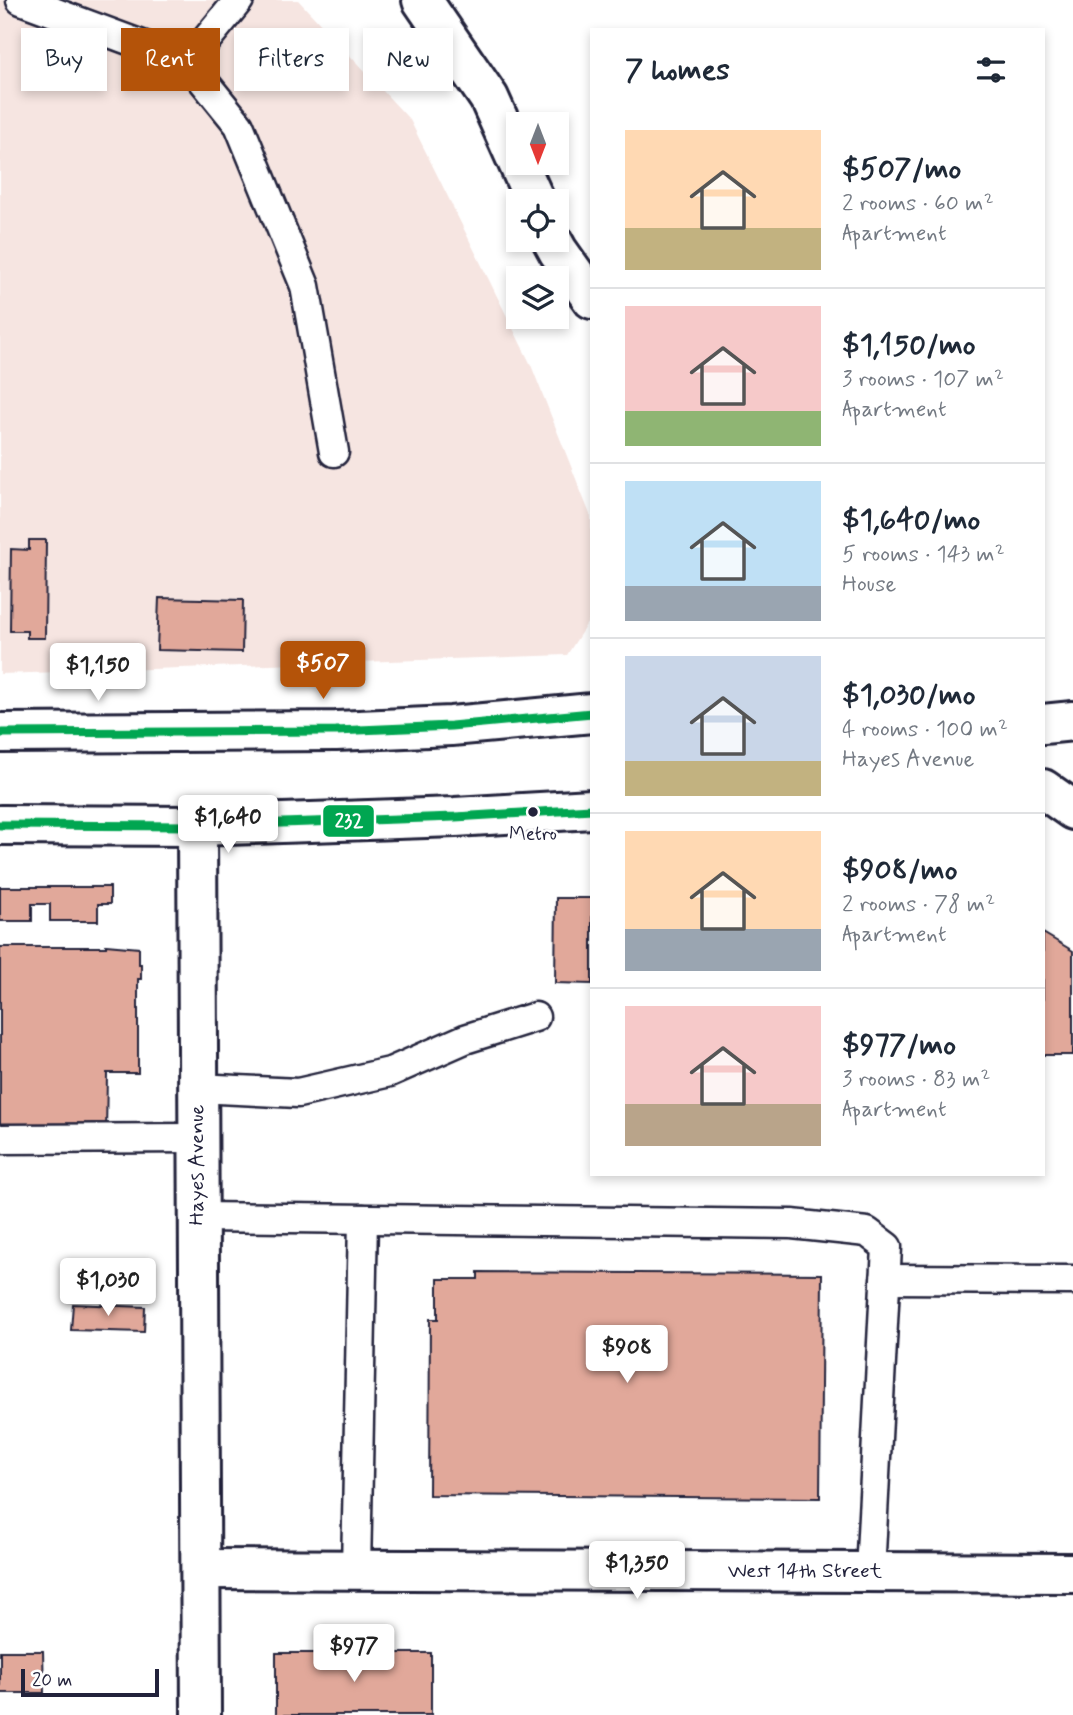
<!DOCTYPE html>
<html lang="en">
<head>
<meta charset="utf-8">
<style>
  :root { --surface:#fff; --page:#f6f6f7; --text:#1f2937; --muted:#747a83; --line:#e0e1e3; --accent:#b45309 }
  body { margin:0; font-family:Mynerve,sans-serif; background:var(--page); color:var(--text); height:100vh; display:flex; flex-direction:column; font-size:26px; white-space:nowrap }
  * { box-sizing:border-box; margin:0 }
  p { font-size:23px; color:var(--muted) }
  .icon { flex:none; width:38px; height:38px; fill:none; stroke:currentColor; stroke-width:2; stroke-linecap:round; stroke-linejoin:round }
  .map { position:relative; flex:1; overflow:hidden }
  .panel { position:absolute; left:590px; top:28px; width:455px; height:1148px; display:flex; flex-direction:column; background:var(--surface); border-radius:0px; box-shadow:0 4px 10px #0003 }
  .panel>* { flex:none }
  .guide { position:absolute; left:21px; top:28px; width:464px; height:63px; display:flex; gap:14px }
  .needle { width:46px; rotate:180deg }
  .controls { position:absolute; left:506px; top:112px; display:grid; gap:14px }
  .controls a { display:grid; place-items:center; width:63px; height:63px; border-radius:0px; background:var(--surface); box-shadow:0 4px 10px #0003; font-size:35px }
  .scale { position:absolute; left:21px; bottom:18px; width:138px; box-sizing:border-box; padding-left:7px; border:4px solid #22223b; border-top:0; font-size:19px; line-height:24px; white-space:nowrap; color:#22223b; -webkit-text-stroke:5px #fff; paint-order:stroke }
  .price { position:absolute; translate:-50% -60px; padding:0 16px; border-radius:7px; background:#fff; color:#222; font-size:23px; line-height:46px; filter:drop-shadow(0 2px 4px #0008) }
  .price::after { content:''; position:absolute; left:50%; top:42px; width:21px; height:16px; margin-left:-10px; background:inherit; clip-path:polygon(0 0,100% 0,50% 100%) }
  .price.on { background:var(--accent); color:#fff }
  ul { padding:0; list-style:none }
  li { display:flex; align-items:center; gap:21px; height:175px; padding:0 35px }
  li+li { border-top:2px solid var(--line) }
  li span { display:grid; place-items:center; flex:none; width:196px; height:140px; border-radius:0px; color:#555 }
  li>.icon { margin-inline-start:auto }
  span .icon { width:84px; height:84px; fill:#fffc; stroke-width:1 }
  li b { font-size:30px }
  h2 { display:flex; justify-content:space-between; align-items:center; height:84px; padding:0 35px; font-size:30px }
  .tag { padding:0 24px; border-radius:0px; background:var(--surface); box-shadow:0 4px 10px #0003; font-size:24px; line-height:63px }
  .tag.on { background:var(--accent); color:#fff }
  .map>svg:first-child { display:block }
  .built { fill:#f6e5e1 }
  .building { fill:#e1a89a; stroke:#22223b; stroke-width:2 }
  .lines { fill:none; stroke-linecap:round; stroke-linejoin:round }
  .lane-casing { stroke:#22223b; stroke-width:33 }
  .street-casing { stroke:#22223b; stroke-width:44 }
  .secondary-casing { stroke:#22223b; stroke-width:44 }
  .lane { stroke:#fff; stroke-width:28 }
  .street { stroke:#fff; stroke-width:38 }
  .secondary { stroke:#fff; stroke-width:38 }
  .bus-1-casing { stroke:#fff; stroke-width:14 }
  .bus-1 { stroke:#00a651; stroke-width:9 }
  .bus-dot { fill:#22223b; stroke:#fff; stroke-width:2.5 }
  .labels { text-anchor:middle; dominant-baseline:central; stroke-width:5; stroke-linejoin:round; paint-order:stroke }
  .bus-label { font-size:19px; fill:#22223b; stroke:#fff }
  .street-label { font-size:21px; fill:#22223b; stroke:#fff }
  .line-badge { stroke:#fff; stroke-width:2.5 }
  .badge-label { font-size:19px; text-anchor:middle; font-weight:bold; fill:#fff }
</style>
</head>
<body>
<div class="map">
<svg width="1073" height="1715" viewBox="0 0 1073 1715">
  <rect width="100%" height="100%" fill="#fff"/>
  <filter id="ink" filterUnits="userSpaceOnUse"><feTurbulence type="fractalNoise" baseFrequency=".0143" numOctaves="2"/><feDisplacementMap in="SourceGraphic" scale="14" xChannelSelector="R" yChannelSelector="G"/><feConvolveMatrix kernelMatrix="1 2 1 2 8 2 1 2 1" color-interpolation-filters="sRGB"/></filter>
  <g filter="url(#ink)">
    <!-- built -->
    <path class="built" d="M0,0h298l112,120 121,245 60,152v100l-24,38 -567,19z"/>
    <!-- building -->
    <g class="building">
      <path d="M29,540h17l-1,98h-18v-7h-17l1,-82 18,1z"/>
      <path d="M159,598l84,2 -1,52 -85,-2z"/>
      <path d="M0,887h110v17h-12v17h-48v-17h-18v17h-32z"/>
      <path d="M556,898h36v86l-37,-1z"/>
      <path d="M1043,933l30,18v104h-30z"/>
      <path d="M106,945l33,3v16h2v15h-3v94h-31l-1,60 -106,-1v-185h106z"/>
      <path d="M478,1272l344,2 -2,224 -391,-3 1,-176h8v-40h40z"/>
      <path d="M73,1304l72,3 -1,25 -73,-2z"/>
      <path d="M0,1651h43l1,42h-44z"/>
      <rect x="276" y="1653" width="155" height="62"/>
    </g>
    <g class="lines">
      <!-- lane casing -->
      <g class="lane-casing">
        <g id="lane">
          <path d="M21,0l167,62 51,63 66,161 29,166"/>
          <path d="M188,62l51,-62"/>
          <path d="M197,1088l101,5 92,-21 75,-33 70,-22"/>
          <path d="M0,1139l197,-1"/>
          <path d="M198,1217l594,7 75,8 20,15 -17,325"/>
          <path d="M885,1279l188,1"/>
          <path d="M356,1570l7,-351"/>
        </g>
      </g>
      <!-- street casing -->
      <g class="street-casing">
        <g id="street">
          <path d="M197,826l4,889"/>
          <path d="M201,1569l872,4"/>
        </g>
      </g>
      <!-- secondary casing -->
      <g class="secondary-casing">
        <g id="secondary">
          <path d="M422,0l67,98 46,103"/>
          <path d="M552,240l6,11 34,48"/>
          <path d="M1043,724l30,-3"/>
          <path d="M0,733l336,-2 115,-5 141,-13"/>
          <path d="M1043,789l30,21"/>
          <path d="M0,825l197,1 258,-9 137,-8"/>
        </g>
      </g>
      <!-- lane -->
      <use href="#lane" class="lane"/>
      <!-- street -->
      <use href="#street" class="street"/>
      <!-- secondary -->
      <use href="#secondary" class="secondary"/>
      <!-- bus-1 casing -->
      <g class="bus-1-casing">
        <g id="bus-1">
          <path d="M0,733l336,-2 115,-5 141,-13"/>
          <path d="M0,825l197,1 258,-9 137,-8"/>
        </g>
      </g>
      <!-- bus-1 -->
      <use href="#bus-1" class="bus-1"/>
    </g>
  </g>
  <!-- markers -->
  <circle class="bus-dot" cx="533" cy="812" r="6"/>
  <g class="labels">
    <!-- bus labels -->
    <g class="bus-label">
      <text x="533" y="834">Metro</text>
    </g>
    <!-- street labels -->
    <g class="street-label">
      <text transform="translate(197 1165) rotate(-90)">Hayes Avenue</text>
      <text x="805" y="1571">West 14th Street</text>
    </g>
  </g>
  <rect class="line-badge" x="322" y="804" width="53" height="34" rx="7" fill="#00a651"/>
  <g class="badge-label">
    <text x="349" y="827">232</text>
  </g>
</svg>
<div class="controls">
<a><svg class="needle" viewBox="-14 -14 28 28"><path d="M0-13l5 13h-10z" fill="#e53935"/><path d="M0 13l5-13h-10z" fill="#747a83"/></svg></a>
<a><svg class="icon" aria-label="locate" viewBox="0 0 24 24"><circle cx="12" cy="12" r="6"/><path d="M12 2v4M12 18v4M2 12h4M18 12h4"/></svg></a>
<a><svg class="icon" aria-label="layers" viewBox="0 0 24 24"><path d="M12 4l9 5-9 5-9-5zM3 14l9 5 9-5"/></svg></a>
</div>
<div class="scale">20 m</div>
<b class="price on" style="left:323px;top:701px">$507</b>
<b class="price" style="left:98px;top:703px">$1,150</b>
<b class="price" style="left:228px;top:855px">$1,640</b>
<b class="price" style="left:108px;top:1318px">$1,030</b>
<b class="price" style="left:627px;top:1385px">$908</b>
<b class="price" style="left:637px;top:1601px">$1,350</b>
<b class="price" style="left:354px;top:1684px">$977</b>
<div class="guide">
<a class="tag">Buy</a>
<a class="tag on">Rent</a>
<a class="tag">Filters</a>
<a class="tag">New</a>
</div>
<section class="panel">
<h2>7 homes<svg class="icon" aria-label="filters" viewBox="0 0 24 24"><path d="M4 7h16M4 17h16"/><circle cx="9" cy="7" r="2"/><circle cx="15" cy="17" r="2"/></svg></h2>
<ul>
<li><span style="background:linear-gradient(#ffd9b3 70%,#c2b280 0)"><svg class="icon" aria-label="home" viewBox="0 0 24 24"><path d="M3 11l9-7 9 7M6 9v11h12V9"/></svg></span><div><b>$507/mo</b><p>2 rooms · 60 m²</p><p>Apartment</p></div></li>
<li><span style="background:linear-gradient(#f6c9c9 75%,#8fb573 0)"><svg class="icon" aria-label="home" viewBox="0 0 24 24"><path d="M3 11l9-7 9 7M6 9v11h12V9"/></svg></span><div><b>$1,150/mo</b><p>3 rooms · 107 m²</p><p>Apartment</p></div></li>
<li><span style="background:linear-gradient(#bfe0f5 75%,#9aa5b1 0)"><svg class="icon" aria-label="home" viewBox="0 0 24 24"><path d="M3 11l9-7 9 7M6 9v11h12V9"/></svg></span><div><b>$1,640/mo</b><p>5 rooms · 143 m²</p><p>House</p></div></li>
<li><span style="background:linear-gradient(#c9d6e8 75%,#c2b280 0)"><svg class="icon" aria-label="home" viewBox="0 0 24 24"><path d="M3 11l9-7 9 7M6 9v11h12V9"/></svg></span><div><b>$1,030/mo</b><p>4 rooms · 100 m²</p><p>Hayes Avenue</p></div></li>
<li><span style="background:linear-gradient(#ffd9b3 70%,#9aa5b1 0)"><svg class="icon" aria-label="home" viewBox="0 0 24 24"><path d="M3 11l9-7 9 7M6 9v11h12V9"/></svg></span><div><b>$908/mo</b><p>2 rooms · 78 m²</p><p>Apartment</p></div></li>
<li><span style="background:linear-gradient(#f6c9c9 70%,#b9a48a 0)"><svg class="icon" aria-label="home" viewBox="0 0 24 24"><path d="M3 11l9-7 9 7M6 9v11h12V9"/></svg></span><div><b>$977/mo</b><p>3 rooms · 83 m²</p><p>Apartment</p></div></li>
</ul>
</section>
</div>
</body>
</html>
